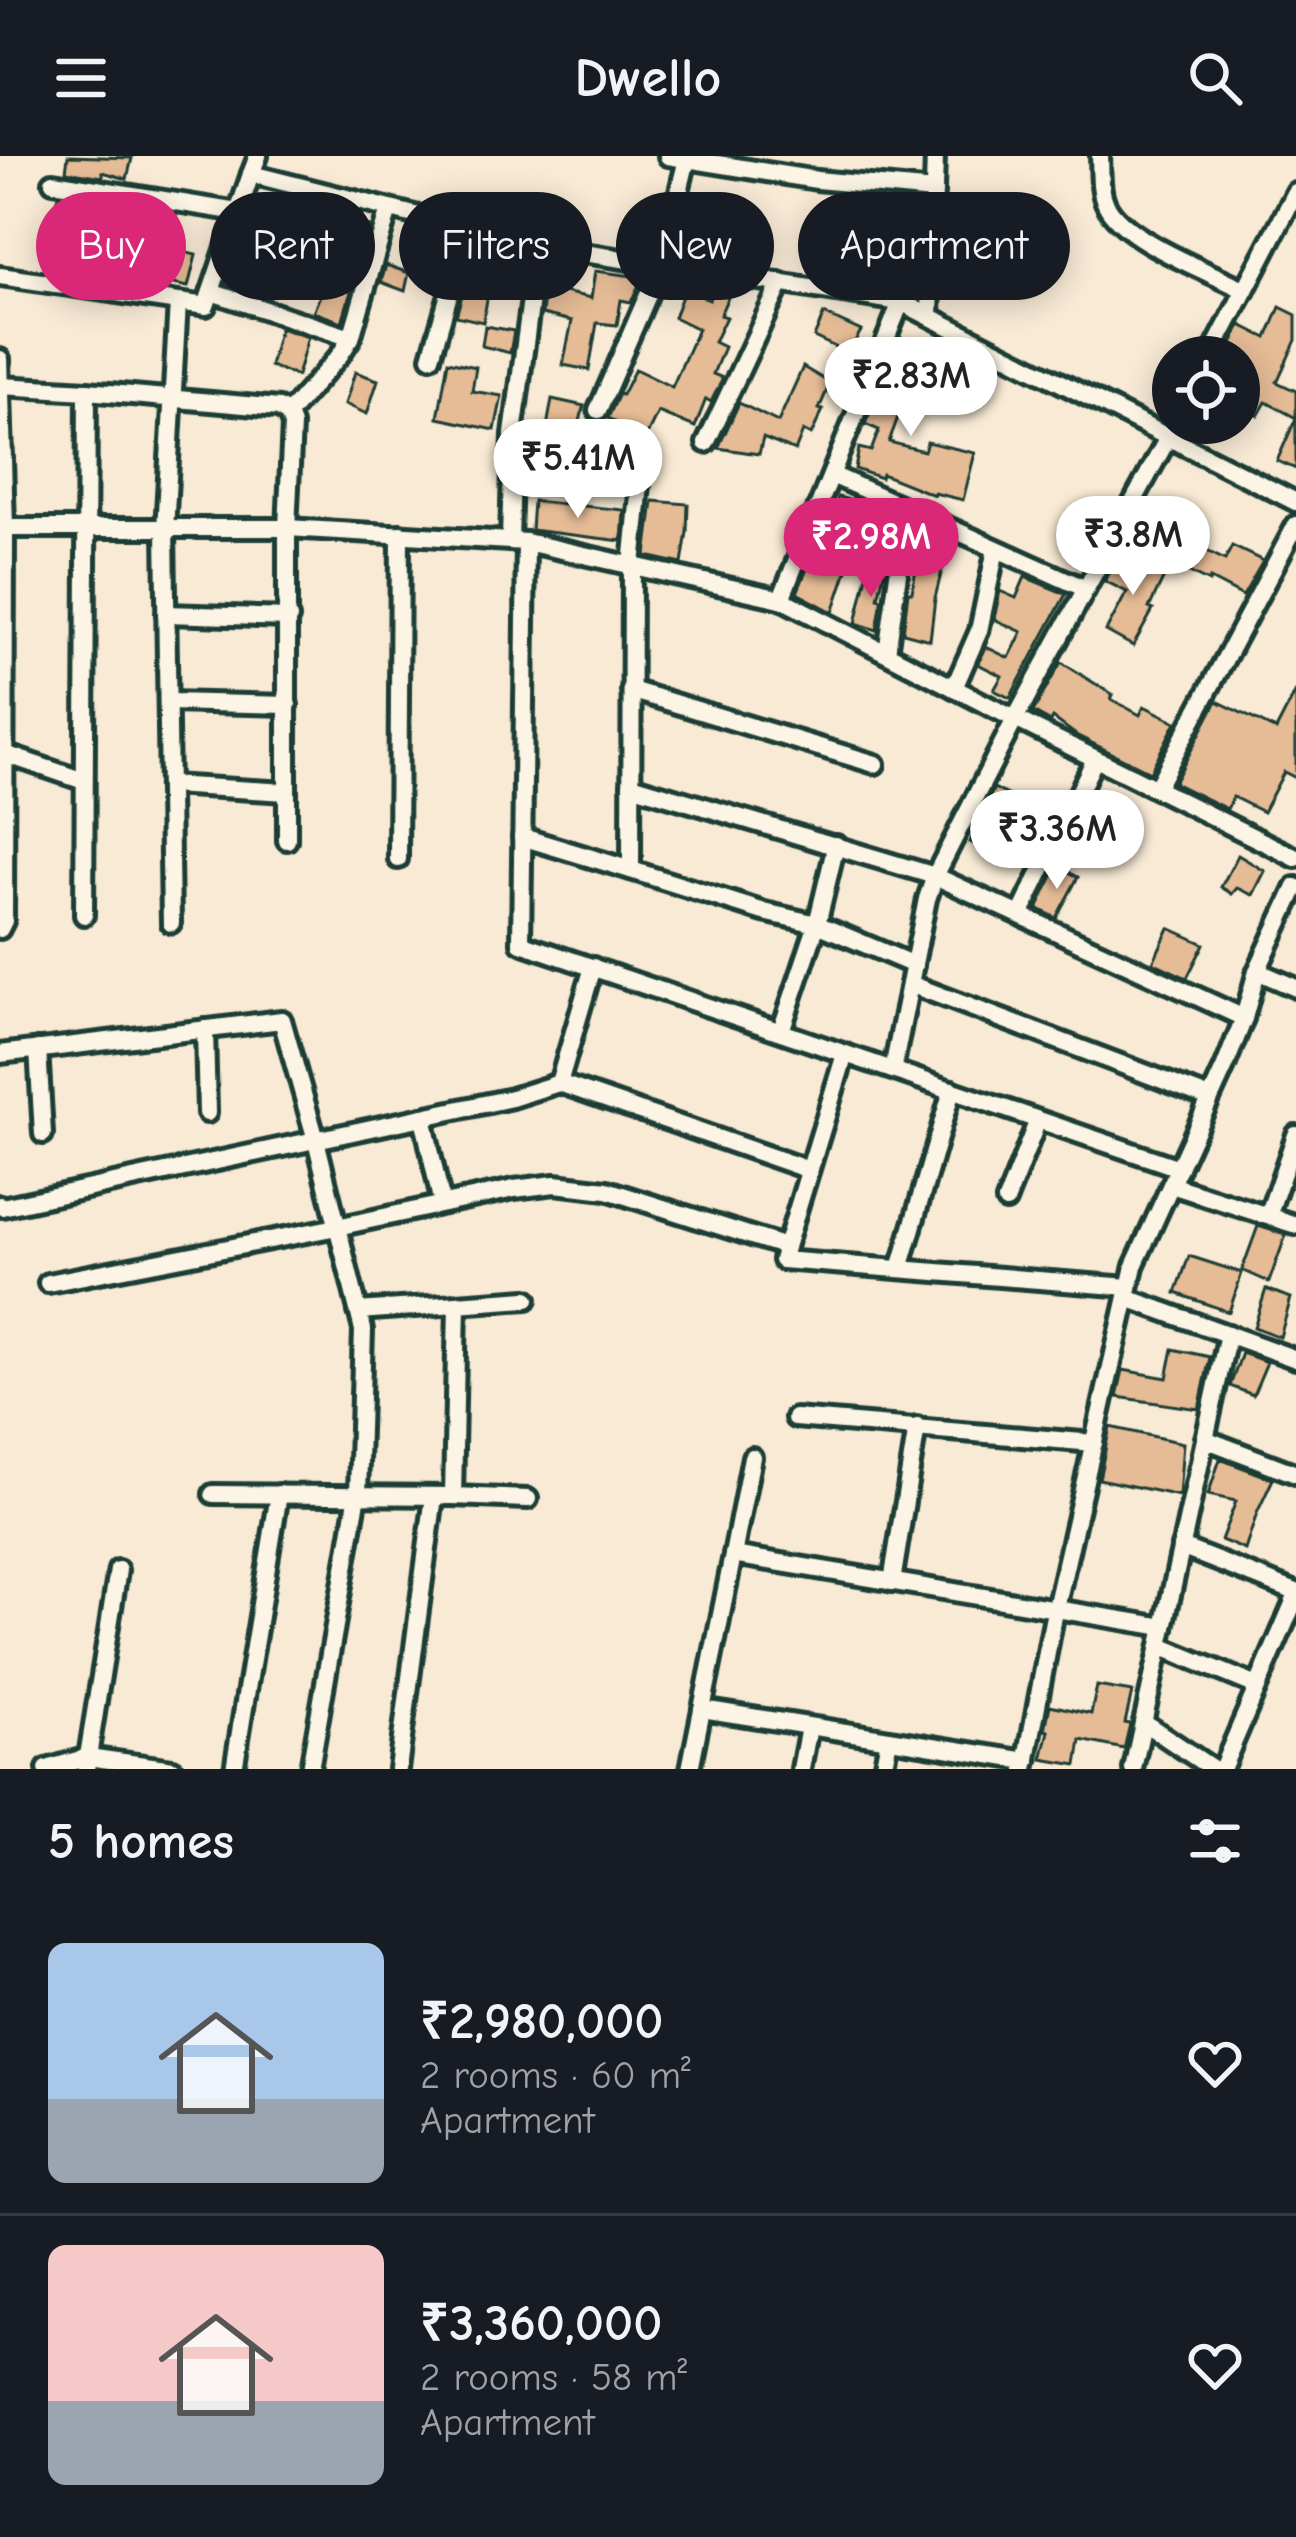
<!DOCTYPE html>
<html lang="en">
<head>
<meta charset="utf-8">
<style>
  :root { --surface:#171b24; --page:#242831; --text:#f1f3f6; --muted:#9ea1a6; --line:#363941; --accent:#db2777 }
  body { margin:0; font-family:"Comic Neue",sans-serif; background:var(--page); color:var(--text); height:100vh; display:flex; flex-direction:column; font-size:45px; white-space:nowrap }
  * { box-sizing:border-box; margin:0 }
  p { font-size:39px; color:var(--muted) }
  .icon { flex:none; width:66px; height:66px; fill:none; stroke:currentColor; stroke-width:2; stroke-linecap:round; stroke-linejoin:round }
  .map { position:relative; height:1613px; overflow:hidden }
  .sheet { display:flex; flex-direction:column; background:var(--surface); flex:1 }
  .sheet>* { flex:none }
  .hud { position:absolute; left:36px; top:36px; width:1224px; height:108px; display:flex; gap:24px }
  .tools { position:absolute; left:1152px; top:180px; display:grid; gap:24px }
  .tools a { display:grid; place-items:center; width:108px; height:108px; border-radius:50%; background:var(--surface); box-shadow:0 6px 30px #0003; font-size:60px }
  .price { position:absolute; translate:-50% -102px; padding:0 27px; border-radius:42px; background:#fff; color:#222; font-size:39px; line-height:78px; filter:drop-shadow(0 3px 6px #0008) }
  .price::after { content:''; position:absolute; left:50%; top:72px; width:36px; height:27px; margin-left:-18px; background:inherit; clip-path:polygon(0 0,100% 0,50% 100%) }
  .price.current { background:var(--accent); color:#fff }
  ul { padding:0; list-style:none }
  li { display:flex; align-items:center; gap:36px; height:300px; padding:0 48px }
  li+li { border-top:3px solid var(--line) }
  li span { display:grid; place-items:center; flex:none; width:336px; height:240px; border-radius:18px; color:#555 }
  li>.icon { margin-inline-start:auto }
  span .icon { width:144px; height:144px; fill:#fffc; stroke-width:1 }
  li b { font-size:51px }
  h2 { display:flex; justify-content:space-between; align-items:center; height:144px; padding:0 48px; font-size:51px }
  .chip { padding:0 42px; border-radius:54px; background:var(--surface); box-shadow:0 6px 30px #0003; font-size:42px; line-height:108px }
  .chip.current { background:var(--accent); color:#fff }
  header { display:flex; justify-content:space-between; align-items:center; height:156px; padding:0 48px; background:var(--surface); font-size:54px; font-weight:600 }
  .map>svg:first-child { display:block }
  .building { fill:#e6bc96; stroke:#1f3d34; stroke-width:3 }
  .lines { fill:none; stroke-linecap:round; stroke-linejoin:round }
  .minor-casing { stroke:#1f3d34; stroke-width:26 }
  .minor { stroke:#fcf5e5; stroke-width:16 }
</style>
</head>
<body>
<header><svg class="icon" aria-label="menu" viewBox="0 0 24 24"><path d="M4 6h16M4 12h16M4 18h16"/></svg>Dwello<svg class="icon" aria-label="search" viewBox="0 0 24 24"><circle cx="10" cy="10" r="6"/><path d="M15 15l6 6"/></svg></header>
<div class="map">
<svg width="1296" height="1613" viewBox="0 0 1296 1613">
  <rect width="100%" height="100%" fill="#f8ead5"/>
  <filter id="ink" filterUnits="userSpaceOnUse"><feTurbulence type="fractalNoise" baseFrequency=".00833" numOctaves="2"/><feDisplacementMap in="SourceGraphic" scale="24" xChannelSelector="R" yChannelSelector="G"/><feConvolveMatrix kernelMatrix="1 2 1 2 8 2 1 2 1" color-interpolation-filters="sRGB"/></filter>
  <g filter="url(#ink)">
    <!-- building -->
    <g class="building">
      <path d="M68,0l64,2 -5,21 -24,-7v5l-37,-6z"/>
      <path d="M59,40l23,6 -11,34 -23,-7z"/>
      <path d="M110,48l29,6 -8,36 -25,-9z"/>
      <path d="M347,64l23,7 -28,95 -29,-10 18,-42z"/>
      <path d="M425,78l25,10 -9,33 -27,-7z"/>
      <path d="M75,83l27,4 -8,31 -26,-6z"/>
      <path d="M167,92l29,7 -8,32 -37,-8 -1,6 -25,-4 6,-31 33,7z"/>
      <path d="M475,95l23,5 -2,27h-6l-7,39 -27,-6z"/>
      <path d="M386,109l23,8 -4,18 -24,-9z"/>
      <path d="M595,115l45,6 -2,10 -7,15 -10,-2 -4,25 -20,-2 -8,47 -26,-5 9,-44 -30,-7 3,-26 46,10z"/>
      <path d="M714,130l17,4 -11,25 6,2 -12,25 10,5 -11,27 10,4 -12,24 -5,-3 -11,28 -37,-15 -13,27 -37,-21 11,-24 3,1 13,-26 37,18 26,-58 -24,-12 11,-29 24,12z"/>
      <path d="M1280,151l16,8v25l-19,42 19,9v78l-19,-8 19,-43 -30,-16 -8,14 -19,-12v-47l-12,-4 14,-28 26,13z"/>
      <path d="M824,158l37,17 -13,22 -34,-16z"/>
      <path d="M485,170l29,5 -4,22 -28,-7z"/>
      <path d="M280,172l28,9 -11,39 -27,-10z"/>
      <path d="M901,181l24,12 -15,31 6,2 -14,24 -13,36 35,9 3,-9 48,11 -12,47 -29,-7v2l-52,-21 -1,4 -26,-9 4,-21 12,3 8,-21 -14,-6 10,-24 5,2 16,-39 -5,-3z"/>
      <path d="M448,205l28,6 -4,24 30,5 -7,34 -57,-12z"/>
      <path d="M803,211l27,16 -11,26 4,1 -12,25 -8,-4 -8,20 -32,-13 -4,16 -41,-6 21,-45 39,19z"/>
      <path d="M355,216l23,8 -11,34 -22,-10z"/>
      <path d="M552,243l32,7 -7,27 -30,-6z"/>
      <path d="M838,341l24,6 31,13 -2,17 -34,-7 -10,32 3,3 -17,51 -36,-19 15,-36 6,2 1,-8 7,2z"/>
      <path d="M533,345l91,9 -2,31 -91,-11z"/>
      <path d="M653,345l35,3 -1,28 -5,32 -36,-8z"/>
      <path d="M1193,388l32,16 7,-14 31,15 -20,35 -33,-17 -1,3 -28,-14z"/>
      <path d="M1120,397l44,24 -15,31 4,2 -20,36 -27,-15 21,-39 -22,-11z"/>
      <path d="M917,407l26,3 -8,32 -5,42 -27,-7 5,-41h4z"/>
      <path d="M869,411l15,5 -6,26 4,1 -5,31 -21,-7z"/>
      <path d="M1025,421l41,17 -56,104 -16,-8 8,-14 -24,-12 8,-17 23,11 13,-26 -28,-13 6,-28 16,7z"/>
      <path d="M1061,506l52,33 -2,4 29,16 4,-9 32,16 -26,50 -74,-37 -23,-17 -2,4 -18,-10z"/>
      <path d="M1296,535v87l-12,-6 -21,40 -30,-15 -6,12 -53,-26 43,-82 59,29z"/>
      <path d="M994,632l34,18 -9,19 -8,-4 -13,35 -28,-14z"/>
      <path d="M1099,643l27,12 -18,37 -26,-14z"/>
      <path d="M1238,699l27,16 -12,24 -16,-7 -5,6 -11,-7z"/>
      <path d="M1058,710l20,11 -22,41 -19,-10z"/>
      <path d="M1169,772l35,16 -17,34 -34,-16z"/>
      <path d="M1258,1070l28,9 -17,47 -27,-12z"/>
      <path d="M1189,1100l53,17 -13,39 -53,-19z"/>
      <path d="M1266,1133l25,9 -11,39 -26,-10z"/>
      <path d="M1173,1193l37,8 -11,52 -82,-12 6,-27 44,8z"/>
      <path d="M1242,1197l25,9 -14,33 -23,-9z"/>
      <path d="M1110,1271l73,16 -4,53 -80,-17z"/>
      <path d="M1220,1303l53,20 -16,34 -12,37 -24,-10 15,-39 -28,-6z"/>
      <path d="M1097,1530l35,6 -7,31 5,1 -6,25 -43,-9 -4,25 -35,-6 7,-28 -4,-1 5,-25 41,9z"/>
    </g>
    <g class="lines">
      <!-- minor casing -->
      <g class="minor-casing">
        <g id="minor">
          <path d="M258,0l-7,18 287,72 363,56 395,200"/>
          <path d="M668,0l149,24 117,11"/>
          <path d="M1100,0c1,15 -1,34 6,48 17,36 102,67 139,86"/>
          <path d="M53,26l185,30"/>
          <path d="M0,120l206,30 45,-132"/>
          <path d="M211,136l140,46 38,-129"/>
          <path d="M930,160l5,-160"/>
          <path d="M431,201l37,-129"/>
          <path d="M1210,201l86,-165"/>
          <path d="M0,203l5,168 -1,394 -4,8"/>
          <path d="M1,230l86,5 -3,524"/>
          <path d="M87,235l192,17 9,6 4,11 -5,103v312"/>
          <path d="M598,254l63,-145 26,-106"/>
          <path d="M288,258l52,-59 11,-17"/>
          <path d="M706,287l75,-160"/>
          <path d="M512,302l129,16 -9,91 -1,305 -109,-33"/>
          <path d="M832,319l254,114"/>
          <path d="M0,372h287l239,14"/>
          <path d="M510,385l3,-107 25,-188"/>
          <path d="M781,443l120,-297"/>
          <path d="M166,458l123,4"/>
          <path d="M887,497l20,-144"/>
          <path d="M954,532l25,-57 17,-82"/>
          <path d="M631,534l244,74"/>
          <path d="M169,546l119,3"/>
          <path d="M5,598l79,27"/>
          <path d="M170,629l117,7"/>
          <path d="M631,629l304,91 309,142"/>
          <path d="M1156,633l140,-264"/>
          <path d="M398,703l2,-325"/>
          <path d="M631,714l133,42 53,12 97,41"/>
          <path d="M1020,759l75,-156"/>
          <path d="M171,767l-6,-393 13,-228"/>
          <path d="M1257,815l39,17"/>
          <path d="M910,828l300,114"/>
          <path d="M205,873l2,84"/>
          <path d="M781,875l36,-107 19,-79"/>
          <path d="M38,893l5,85"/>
          <path d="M0,898l282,-34 34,120 47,190 -5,164 -48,275"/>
          <path d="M845,898l-63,206 347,27"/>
          <path d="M893,913l34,-170 8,-23 80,-157 161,-296"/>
          <path d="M559,927l34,-116"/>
          <path d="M423,961l19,87"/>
          <path d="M1179,1012l-658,-225 5,-401 255,57 208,107 307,152"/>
          <path d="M1171,1029l125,40"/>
          <path d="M1006,1045l32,-81"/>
          <path d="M0,1049l2,2 510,-109 47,-15 250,87"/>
          <path d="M1268,1060l28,-81"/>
          <path d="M900,1113l52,-179"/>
          <path d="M48,1127l289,-56 177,-38 41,-5 52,6 179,57"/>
          <path d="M1127,1142l169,61"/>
          <path d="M358,1155l169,-12"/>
          <path d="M795,1262l299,25"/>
          <path d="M1205,1283l91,35"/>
          <path d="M213,1338l240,2 75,3"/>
          <path d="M453,1340l4,-192"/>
          <path d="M1181,1391l115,45"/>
          <path d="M733,1399l19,-98"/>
          <path d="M892,1426l25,-155"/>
          <path d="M1160,1490l97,40"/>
          <path d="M702,1553l325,52"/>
          <path d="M1143,1566l70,47"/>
          <path d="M47,1613l41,-12 85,12"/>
          <path d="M86,1613l32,-199"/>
          <path d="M234,1613l45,-275"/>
          <path d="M398,1613l36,-273"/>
          <path d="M690,1613l43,-214 431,72"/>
          <path d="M801,1613l8,-42"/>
          <path d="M883,1613l6,-30"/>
          <path d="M1025,1613l28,-148 81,-355 91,-200 19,-48 13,-47 39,-84"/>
          <path d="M1133,1613l95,-435"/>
          <path d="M1222,1613l74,-172"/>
        </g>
      </g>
      <!-- minor -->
      <use href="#minor" class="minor"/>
    </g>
  </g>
</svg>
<div class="tools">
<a><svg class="icon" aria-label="locate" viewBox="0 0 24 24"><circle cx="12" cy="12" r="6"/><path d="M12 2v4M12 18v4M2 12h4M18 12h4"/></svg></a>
</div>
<b class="price" style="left:911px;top:283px">₹2.83M</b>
<b class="price" style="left:578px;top:365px">₹5.41M</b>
<b class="price" style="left:1133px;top:442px">₹3.8M</b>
<b class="price current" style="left:871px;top:444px">₹2.98M</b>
<b class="price" style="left:1057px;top:736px">₹3.36M</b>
<div class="hud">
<a class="chip current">Buy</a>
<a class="chip">Rent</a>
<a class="chip">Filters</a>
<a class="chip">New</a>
<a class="chip">Apartment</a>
</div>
</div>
<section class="sheet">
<h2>5 homes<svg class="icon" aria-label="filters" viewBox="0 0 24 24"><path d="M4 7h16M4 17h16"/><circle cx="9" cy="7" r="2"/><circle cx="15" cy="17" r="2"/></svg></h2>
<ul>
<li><span style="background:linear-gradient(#a9c7e8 65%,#9aa5b1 0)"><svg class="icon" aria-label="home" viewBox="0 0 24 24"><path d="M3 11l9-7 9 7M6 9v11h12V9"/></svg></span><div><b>₹2,980,000</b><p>2 rooms · 60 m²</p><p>Apartment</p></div><svg class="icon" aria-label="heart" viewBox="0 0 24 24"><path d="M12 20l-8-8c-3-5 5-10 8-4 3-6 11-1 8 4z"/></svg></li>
<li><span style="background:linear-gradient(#f6c9c9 65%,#9aa5b1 0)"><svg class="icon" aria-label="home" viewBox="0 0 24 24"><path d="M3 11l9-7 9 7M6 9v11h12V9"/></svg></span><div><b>₹3,360,000</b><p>2 rooms · 58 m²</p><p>Apartment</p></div><svg class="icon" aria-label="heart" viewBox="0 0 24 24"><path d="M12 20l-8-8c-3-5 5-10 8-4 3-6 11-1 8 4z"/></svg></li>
</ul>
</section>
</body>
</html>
